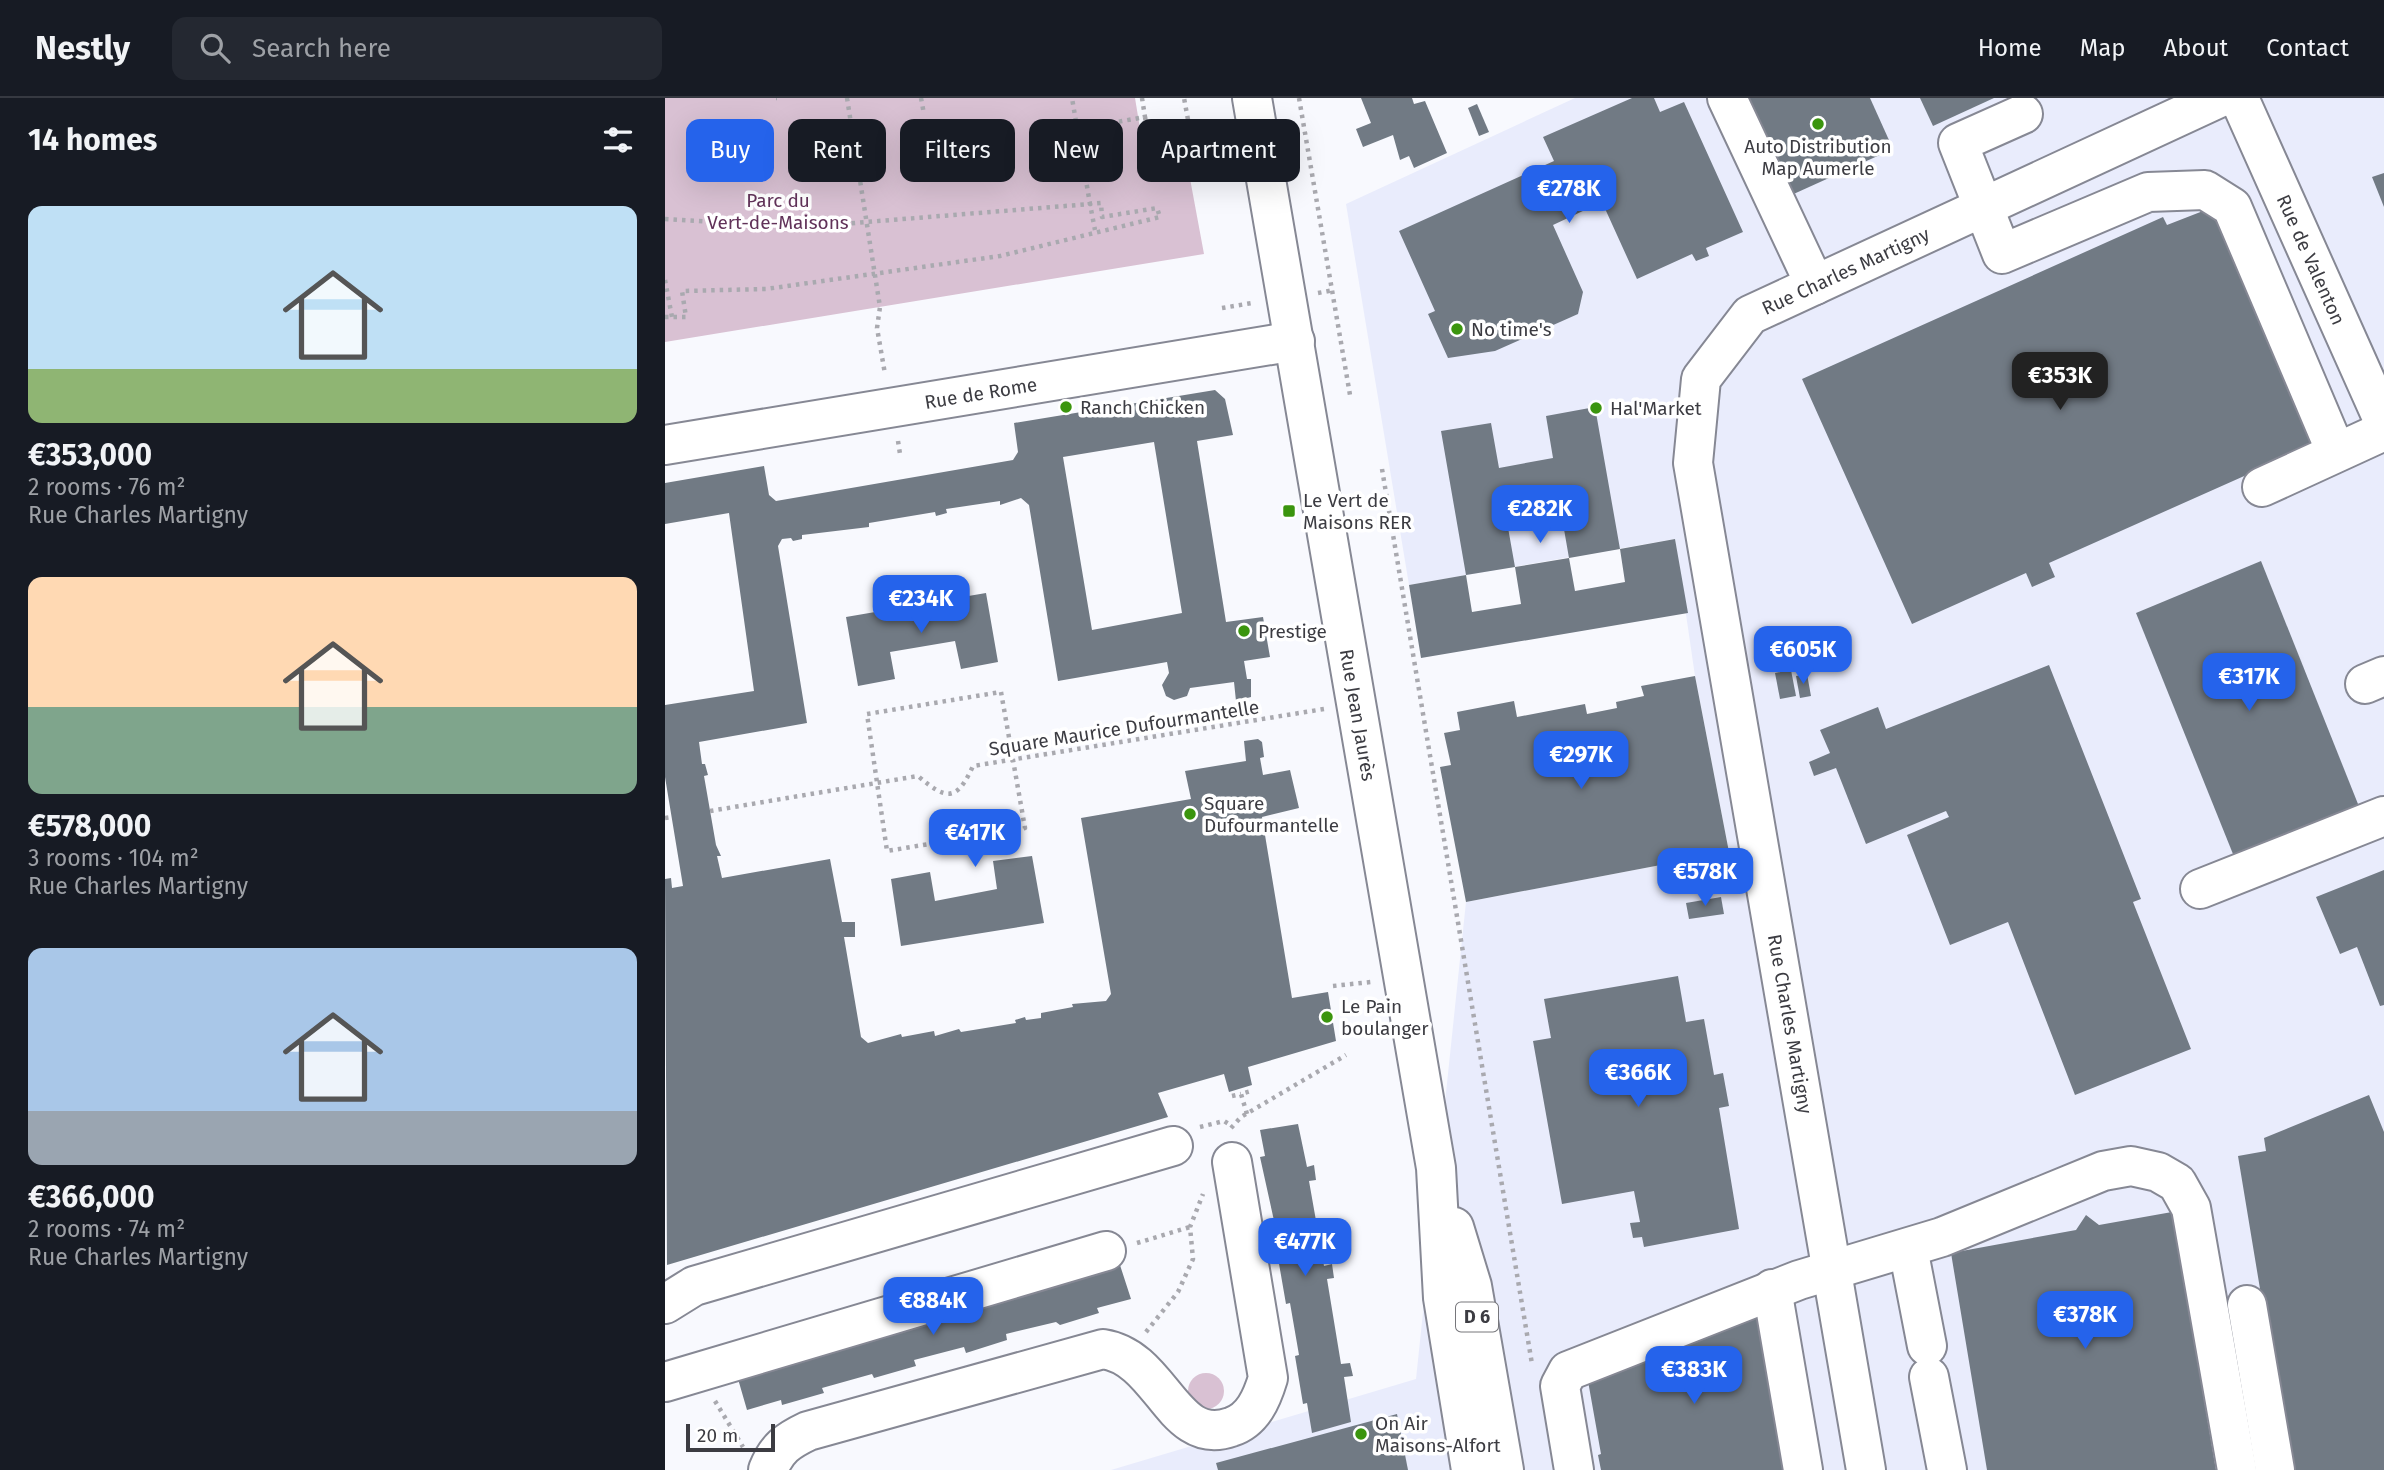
<!DOCTYPE html>
<html lang="en">
<head>
<meta charset="utf-8">
<style>
  :root { --surface:#171b24; --page:#242831; --text:#f1f3f6; --muted:#9ea1a6; --line:#363941; --accent:#2563eb }
  body { margin:0; font-family:"Fira Sans",sans-serif; background:var(--page); color:var(--text); height:100vh; display:flex; flex-direction:column; font-size:26px; white-space:nowrap }
  * { box-sizing:border-box; margin:0 }
  p { font-size:23px; color:var(--muted) }
  .icon { flex:none; width:38px; height:38px; fill:none; stroke:currentColor; stroke-width:2; stroke-linecap:round; stroke-linejoin:round }
  .map { position:relative; flex:1; overflow:hidden }
  .sheet { display:flex; flex-direction:column; background:var(--surface); width:665px }
  .sheet>* { flex:none }
  .guide { position:absolute; left:21px; top:21px; width:665px; height:63px; display:flex; gap:14px }
  .scale { position:absolute; left:21px; bottom:18px; width:89px; box-sizing:border-box; padding-left:7px; border:4px solid #3c3c42; border-top:0; font-size:19px; line-height:24px; white-space:nowrap; color:#3c3c42; -webkit-text-stroke:5px #fff; paint-order:stroke }
  .price { position:absolute; translate:-50% -60px; padding:0 16px; border-radius:14px; background:var(--accent); color:#fff; font-size:23px; line-height:46px; filter:drop-shadow(0 2px 4px #0008) }
  .price::after { content:''; position:absolute; left:50%; top:42px; width:21px; height:16px; margin-left:-10px; background:inherit; clip-path:polygon(0 0,100% 0,50% 100%) }
  .price.active { background:#222; color:#fff }
  ul { padding:0; list-style:none }
  li { display:grid; align-content:center; gap:14px; height:371px; padding:0 28px }
  li span { display:grid; place-items:center; height:217px; border-radius:14px; color:#555 }
  li>.icon { margin-inline-start:auto }
  span .icon { width:126px; height:126px; fill:#fffc; stroke-width:1 }
  li b { font-size:30px }
  h2 { display:flex; justify-content:space-between; align-items:center; height:84px; padding:0 28px; font-size:30px }
  .chip { padding:0 24px; border-radius:14px; background:var(--surface); box-shadow:0 7px 28px #0002; font-size:24px; line-height:63px }
  .chip.active { background:var(--accent); color:#fff }
  header { display:flex; align-items:center; gap:42px; box-sizing:border-box; height:98px; padding:0 35px; background:var(--surface); border-bottom:2px solid var(--line) }
  header strong { font-size:33px }
  nav { display:flex; gap:38px; margin-inline-start:auto; font-size:24px }
  .search { width:490px; height:63px; background:var(--page); display:flex; align-items:center; gap:18px; box-sizing:border-box; padding:0 24px; border-radius:14px; color:var(--muted); font-size:26px }
  main { display:flex; flex:1; min-height:0 }
  .map>svg:first-child { display:block }
  .built { fill:#e9ecfc }
  .green { fill:#d9c1d3 }
  .building { fill:#717a84; fill-rule:evenodd }
  .lines { fill:none; stroke-linecap:round; stroke-linejoin:round }
  .minor-casing { stroke:#868894; stroke-width:42 }
  .major-casing { stroke:#868894; stroke-width:42 }
  .path { stroke:#a9a9af; stroke-width:4.5; stroke-dasharray:3.5 5; stroke-linecap:butt }
  .minor { stroke:#fff; stroke-width:38 }
  .major { stroke:#fff; stroke-width:38 }
  .tree { fill:#a58ca3 }
  .poi-dot { fill:#3b950e; stroke:#fff; stroke-width:2.5 }
  .labels { text-anchor:middle; dominant-baseline:central; stroke-width:7; stroke-linejoin:round; paint-order:stroke }
  .shield { fill:#fff; stroke:#76767b; stroke-width:2 }
  .shield-label { font-size:18px; font-weight:bold; fill:#3c3c42 }
  .poi-label { font-size:19px; fill:#3c3c42; stroke:#fff; text-anchor:start }
  .park-label { font-size:19px; fill:#613259; stroke:#fff }
  .street-label { font-size:19px; fill:#3c3c42; stroke:#fff }
</style>
</head>
<body>
<header>
<strong>Nestly</strong>
<div class="search"><svg class="icon" aria-label="search" viewBox="0 0 24 24"><circle cx="10" cy="10" r="6"/><path d="M15 15l6 6"/></svg>Search here</div>
<nav><a>Home</a><a>Map</a><a>About</a><a>Contact</a></nav>
</header>
<main>
<section class="sheet">
<h2>14 homes<svg class="icon" aria-label="filters" viewBox="0 0 24 24"><path d="M4 7h16M4 17h16"/><circle cx="9" cy="7" r="2"/><circle cx="15" cy="17" r="2"/></svg></h2>
<ul>
<li><span style="background:linear-gradient(#bfe0f5 75%,#8fb573 0)"><svg class="icon" aria-label="home" viewBox="0 0 24 24"><path d="M3 11l9-7 9 7M6 9v11h12V9"/></svg></span><div><b>€353,000</b><p>2 rooms · 76 m²</p><p>Rue Charles Martigny</p></div></li>
<li><span style="background:linear-gradient(#ffd9b3 60%,#7fa58c 0)"><svg class="icon" aria-label="home" viewBox="0 0 24 24"><path d="M3 11l9-7 9 7M6 9v11h12V9"/></svg></span><div><b>€578,000</b><p>3 rooms · 104 m²</p><p>Rue Charles Martigny</p></div></li>
<li><span style="background:linear-gradient(#a9c7e8 75%,#9aa5b1 0)"><svg class="icon" aria-label="home" viewBox="0 0 24 24"><path d="M3 11l9-7 9 7M6 9v11h12V9"/></svg></span><div><b>€366,000</b><p>2 rooms · 74 m²</p><p>Rue Charles Martigny</p></div></li>
</ul>
</section>
<div class="map">
<svg width="1719" height="1372" viewBox="0 0 1719 1372">
  <rect width="100%" height="100%" fill="#f8f9fe"/>
  <!-- built -->
  <path class="built" d="M910,0h809v1372h-1273l305,-91 50,-477 263,-50 -34,-176 -20,-137 -266,46 -63,-381z"/>
  <!-- green -->
  <g class="green">
    <path d="M0,0h470l11,67 40,-8 18,97 -539,88z"/>
    <circle cx="541" cy="1293" r="18"/>
  </g>
  <!-- building -->
  <g class="building">
    <path d="M696,0h51l2,6 11,-3 22,52 -33,15 -5,-12 -9,4 -7,-25 -30,12 -7,-18 15,-6z"/>
    <path d="M967,0h22l6,14 24,-10 59,130 -37,16 3,8 -13,5 -4,-7 -55,25 -35,-77 -49,23 30,67 -5,22 -83,37 -47,7 -20,-44 7,-3 -36,-80 155,-70 -11,-24z"/>
    <path d="M1078,0h127l23,51 -106,48z"/>
    <path d="M1255,0h74l-61,28z"/>
    <path d="M812,6l12,28 -10,4 -11,-28z"/>
    <path d="M1719,75v34l-12,-30z"/>
    <path d="M1538,113l17,4 96,229 -267,119 6,14 -23,10 -6,-14 -114,51 -110,-245 361,-162 4,8z"/>
    <path d="M550,292l10,9 8,36 -36,6 29,181 37,-5 7,40 -26,4 3,18h4v18l-15,4 -2,-19 -44,6 -3,8 -13,4 -8,-4 -4,-11 7,-12 -2,-11 -109,19 -29,-176 -8,-7 -21,7v-4l-54,8 1,4 -11,3 -1,-4 -66,11v4l-67,8v4l-9,2 -2,-3 -9,1 -4,7 29,177 -108,19 3,22h3l3,11 -4,1 12,69 5,11h-4l5,22 108,-19 12,63h13v15h-11l17,100 7,6 33,-9 1,3 32,-6 1,5 24,-7 2,3 55,-9 -1,-3 10,-3 1,3 15,-2v-5l32,-6 -1,-3 34,-3 5,-7 -30,-176 110,-19 -6,-28 61,-10 -2,-20 14,-2 4,3 2,15 -4,1 3,17 27,-5 9,38 -37,9 30,181 36,-6 8,49 -88,26 4,18 -23,7 -5,-18 -66,19 10,24 -501,148 -2,-386 6,-1 1,10 11,-2 -18,-109v-72l89,-14 -25,-178 -64,11v-41l99,-17 5,29 7,6 237,-41 5,-8 -4,-29zM489,344l28,171 -90,17 -29,-173z"/>
    <path d="M930,309l25,142 -51,9 6,33 50,-9 -5,-33 55,-10 13,74 -267,45 -12,-73 57,-10 6,37 49,-8 -6,-37 54,-9 -8,-46 -54,10 8,45 -49,8 -25,-144 50,-8 8,45 54,-10 -7,-42z"/>
    <path d="M1596,463l101,253 -125,50 -101,-251z"/>
    <path d="M321,495l12,69 -37,7 -6,-28 -65,11 5,27 -37,7 -12,-69z"/>
    <path d="M1384,567l92,234 -8,3 58,147 -116,46 -67,-173 -58,23 -43,-110 42,-18 -3,-6 -80,33 -30,-76 -22,8 -5,-14 21,-9 -10,-23 58,-23 8,22z"/>
    <path d="M1126,572l5,26 -16,3 -5,-26z"/>
    <path d="M1142,576l4,22 -11,2 -4,-22z"/>
    <path d="M1030,578l34,176 -263,50 -26,-135 11,-2 -7,-32 16,-3 -3,-18 57,-11 3,16 68,-13 2,10 30,-6 -1,-6 28,-6 -3,-10z"/>
    <path d="M367,758l12,67 -143,23 -10,-67 39,-7 5,29 62,-12 -4,-28z"/>
    <path d="M1719,772v135l-4,1 -23,-59 -17,7 -24,-57z"/>
    <path d="M1056,799l3,17 -35,5 -3,-16z"/>
    <path d="M1013,878l8,46 18,-3 10,56 9,-2 6,33 -10,2 20,121 -95,18 -2,-10 -9,1 -3,-15 10,-1 -6,-31 -72,13 -29,-163 18,-3 -7,-39z"/>
    <path d="M1704,997l15,37v338h-94l-52,-314 28,-5 -2,-13z"/>
    <path d="M633,1026l9,43 7,-2 2,15 -7,1 15,85 8,-2 2,14 -7,1 14,85 9,-1 3,13 -9,1 7,45 -39,11 -5,-30 -4,1 -8,-48 4,-1 -9,-52 -4,1 -8,-46 4,-1 -22,-100 5,-1 -5,-26z"/>
    <path d="M1507,1114l44,258h-229l-36,-217 125,-23 10,-15 13,10z"/>
    <path d="M454,1164l12,37 -34,9 2,5 -39,12 -4,-3 -50,12 1,6 -41,13 -2,-6 -50,13 2,6 -42,12 -2,-4 -50,14 2,5 -42,12 -1,-5 -34,10 -11,-38z"/>
    <path d="M1096,1212l29,160h-189l-3,-15 3,-1 -13,-73z"/>
    <path d="M732,1316l11,56h-190l-2,-7z"/>
  </g>
  <g class="lines">
    <!-- minor casing -->
    <g class="minor-casing">
      <g id="minor">
        <path d="M1062,0l88,187"/>
        <path id="s1" d="M1574,0l145,324"/>
        <path d="M1358,16l-65,29 44,111 146,-62 57,-2 27,17 104,245"/>
        <path id="s2" d="M0,347l630,-104"/>
        <path d="M1597,389l122,-56"/>
        <path d="M1700,586l19,-8"/>
        <path d="M1535,791l184,-73"/>
        <path d="M1243,1150l19,98"/>
        <path d="M1107,1191l31,181"/>
        <path d="M0,1206l29,-18 479,-140"/>
        <path d="M1582,1207l28,165"/>
        <path d="M1264,1279l18,93"/>
        <path d="M0,1284l441,-131"/>
        <path d="M103,1372c9,-22 19,-29 40,-39l295,-82c60,9 69,99 128,78 22,-7 31,-29 37,-49l-36,-216"/>
        <path d="M909,1372l-14,-84 8,-15 231,-91 143,-43 161,-66 28,-5 27,6 19,11 14,25 46,262"/>
        <path id="s3" d="M1201,1372l-173,-1007 8,-84 49,-64 469,-217"/>
      </g>
    </g>
    <!-- major casing -->
    <g class="major-casing">
      <g id="major">
        <path id="s4" d="M587,0l184,1070 7,130 28,172"/>
        <path d="M789,1129l18,59 32,184"/>
      </g>
    </g>
    <!-- path -->
    <g class="path">
      <path d="M111,0h1"/>
      <path d="M182,0l33,209 -3,21 8,46"/>
      <path d="M256,0l3,16"/>
      <path d="M634,0l51,297"/>
      <path d="M480,19l6,39 42,-9 -9,-49"/>
      <path d="M412,31l68,-12 -3,-19"/>
      <path d="M0,121l139,8 286,-23 -18,-106"/>
      <path d="M0,182l7,37"/>
      <path d="M653,195l16,-3"/>
      <path d="M557,210l30,-5"/>
      <path d="M0,219h21l-4,-26 84,-2 234,-33 160,-39 -3,-9 -55,9 -1,-14 -11,1 5,26"/>
      <path d="M233,343l2,13"/>
      <path d="M717,371l150,895"/>
      <path d="M336,594l24,136 -138,23 -20,-137z"/>
      <path d="M45,713l208,-35c29,25 39,25 55,-10l351,-57"/>
      <path d="M0,720l7,-1"/>
      <path d="M668,888l38,-4"/>
      <path d="M567,998l9,-2"/>
      <path d="M582,1016l-6,-20 10,-3"/>
      <path d="M535,1029l24,-6 8,5"/>
      <path d="M566,1030l10,-11 105,-62"/>
      <path d="M472,1145l53,-16"/>
      <path d="M481,1234l32,-40 15,-33 -3,-32 13,-33"/>
      <path d="M50,1303l28,46"/>
    </g>
    <!-- minor -->
    <use href="#minor" class="minor"/>
    <!-- major -->
    <use href="#major" class="major"/>
  </g>
  <!-- trees -->
  <g class="tree">
    <circle cx="535" cy="42" r="10"/>
    <circle cx="506" cy="47" r="10"/>
  </g>
  <!-- markers -->
  <g class="poi-dot">
    <circle cx="1153" cy="26" r="7"/>
    <circle cx="792" cy="231" r="7"/>
    <circle cx="401" cy="309" r="7"/>
    <circle cx="931" cy="310" r="7"/>
    <rect x="617" y="406" width="14" height="14" rx="3.5"/>
    <circle cx="579" cy="533" r="7"/>
    <circle cx="525" cy="716" r="7"/>
    <circle cx="662" cy="919" r="7"/>
    <circle cx="696" cy="1336" r="7"/>
  </g>
  <g class="labels">
    <!-- shield labels -->
    <rect class="shield" x="791" y="1204.5" width="42" height="29" rx="5"/>
    <g class="shield-label">
      <text x="812" y="1219">D 6</text>
    </g>
    <!-- poi labels -->
    <g class="poi-label">
      <text x="1153" y="48" text-anchor="middle">Auto Distribution<tspan x="1153" dy="22">Map Aumerle</tspan></text>
      <text x="806" y="231">No time's</text>
      <text x="415" y="309">Ranch Chicken</text>
      <text x="945" y="310">Hal'Market</text>
      <text x="638" y="402">Le Vert de<tspan x="638" dy="22">Maisons RER</tspan></text>
      <text x="593" y="533">Prestige</text>
      <text x="539" y="705">Square<tspan x="539" dy="22">Dufourmantelle</tspan></text>
      <text x="676" y="908">Le Pain<tspan x="676" dy="22">boulanger</tspan></text>
      <text x="710" y="1325">On Air<tspan x="710" dy="22">Maisons-Alfort</tspan></text>
    </g>
    <!-- park labels -->
    <g class="park-label">
      <text x="113" y="102">Parc du<tspan x="113" dy="22">Vert-de-Maisons</tspan></text>
    </g>
    <!-- street labels -->
    <g class="street-label">
      <text stroke="none"><textPath href="#s1" startOffset="177">Rue de Valenton</textPath></text>
      <text stroke="none"><textPath href="#s3" startOffset="1292">Rue Charles Martigny</textPath></text>
      <text stroke="none"><textPath href="#s2" startOffset="320">Rue de Rome</textPath></text>
      <text stroke="none"><textPath href="#s4" startOffset="626">Rue Jean Jaurès</textPath></text>
      <text transform="translate(459 630) rotate(-9)">Square Maurice Dufourmantelle</text>
      <text transform="translate(1125 926) rotate(80)">Rue Charles Martigny</text>
    </g>
  </g>
</svg>
<div class="scale">20 m</div>
<b class="price" style="left:904px;top:127px">€278K</b>
<b class="price active" style="left:1395px;top:314px">€353K</b>
<b class="price" style="left:875px;top:447px">€282K</b>
<b class="price" style="left:256px;top:537px">€234K</b>
<b class="price" style="left:1138px;top:588px">€605K</b>
<b class="price" style="left:1584px;top:615px">€317K</b>
<b class="price" style="left:916px;top:693px">€297K</b>
<b class="price" style="left:310px;top:771px">€417K</b>
<b class="price" style="left:1040px;top:810px">€578K</b>
<b class="price" style="left:973px;top:1011px">€366K</b>
<b class="price" style="left:640px;top:1180px">€477K</b>
<b class="price" style="left:268px;top:1239px">€884K</b>
<b class="price" style="left:1420px;top:1253px">€378K</b>
<b class="price" style="left:1029px;top:1308px">€383K</b>
<div class="guide">
<a class="chip active">Buy</a>
<a class="chip">Rent</a>
<a class="chip">Filters</a>
<a class="chip">New</a>
<a class="chip">Apartment</a>
</div>
</div>
</main>
</body>
</html>
